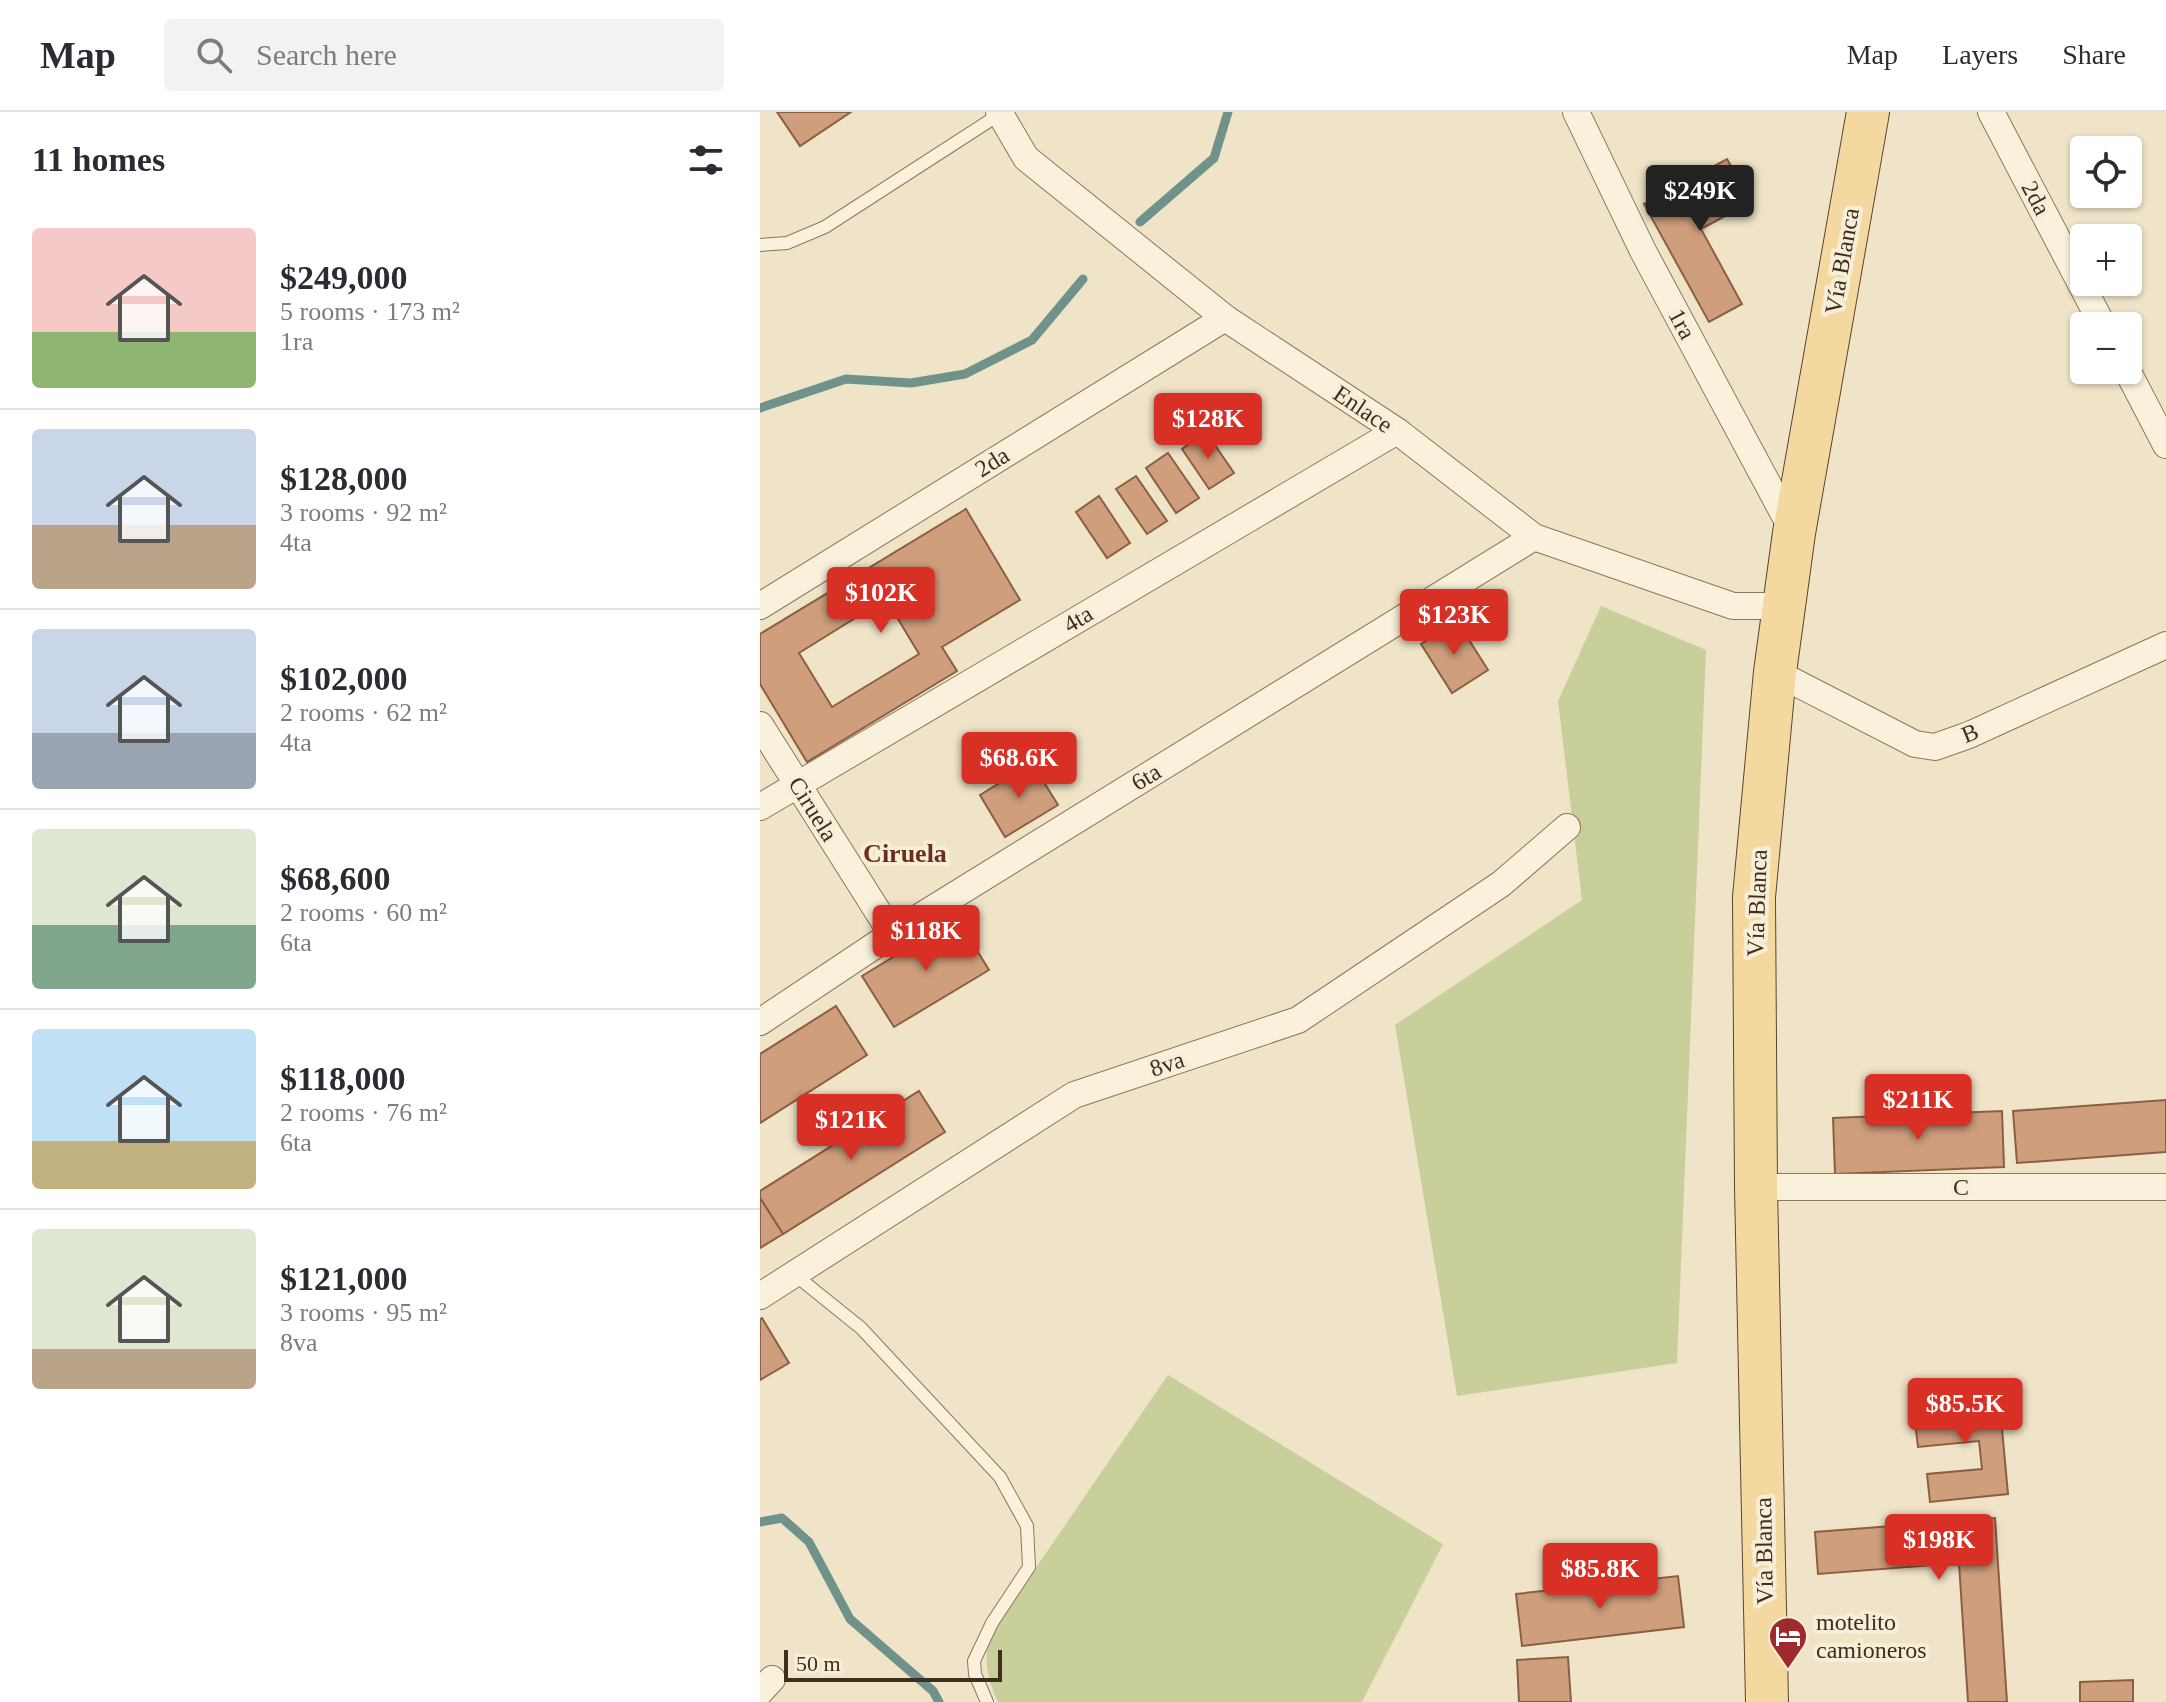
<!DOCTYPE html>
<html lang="en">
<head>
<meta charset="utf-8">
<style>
  :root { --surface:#fff; --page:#f2f2f3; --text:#2b2b33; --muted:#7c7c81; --line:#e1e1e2; --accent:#d93025 }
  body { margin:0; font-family:"Times New Roman",serif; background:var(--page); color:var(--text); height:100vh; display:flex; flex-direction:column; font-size:30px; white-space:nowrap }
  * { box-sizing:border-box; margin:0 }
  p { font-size:26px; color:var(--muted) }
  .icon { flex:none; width:44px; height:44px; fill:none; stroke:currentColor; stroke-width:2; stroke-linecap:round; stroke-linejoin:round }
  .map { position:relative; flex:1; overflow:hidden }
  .panel { display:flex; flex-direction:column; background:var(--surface); width:760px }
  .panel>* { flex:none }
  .fabs { position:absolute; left:1310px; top:24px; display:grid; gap:16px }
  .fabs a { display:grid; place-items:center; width:72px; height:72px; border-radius:8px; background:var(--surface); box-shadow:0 2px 6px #0004; font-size:40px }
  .scale { position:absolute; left:24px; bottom:20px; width:218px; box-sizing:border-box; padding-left:8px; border:4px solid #3d2e20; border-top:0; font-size:22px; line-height:28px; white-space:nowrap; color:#3d2e20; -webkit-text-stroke:6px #f7eed8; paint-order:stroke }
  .price { position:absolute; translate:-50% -68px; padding:0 18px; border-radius:8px; background:var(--accent); color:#fff; font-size:26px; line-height:52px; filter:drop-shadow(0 2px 4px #0008) }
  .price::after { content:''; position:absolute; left:50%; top:48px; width:24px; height:18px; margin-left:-12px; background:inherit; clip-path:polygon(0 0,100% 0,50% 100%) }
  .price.active { background:#222; color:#fff }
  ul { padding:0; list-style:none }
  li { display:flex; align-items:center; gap:24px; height:200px; padding:0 32px }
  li+li { border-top:2px solid var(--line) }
  li span { display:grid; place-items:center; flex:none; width:224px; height:160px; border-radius:8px; color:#555 }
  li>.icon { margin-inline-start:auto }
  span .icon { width:96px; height:96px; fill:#fffc; stroke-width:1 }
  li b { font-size:34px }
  h2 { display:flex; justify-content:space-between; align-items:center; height:96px; padding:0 32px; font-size:34px }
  header { display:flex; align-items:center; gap:48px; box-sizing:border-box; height:112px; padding:0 40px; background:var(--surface); border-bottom:2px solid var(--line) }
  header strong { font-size:38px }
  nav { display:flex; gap:44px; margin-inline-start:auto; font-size:28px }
  .search { width:560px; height:72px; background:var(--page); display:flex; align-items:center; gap:20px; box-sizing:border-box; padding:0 28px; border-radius:8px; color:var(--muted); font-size:30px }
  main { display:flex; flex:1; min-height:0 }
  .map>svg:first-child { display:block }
  .green { fill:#c9cf9b }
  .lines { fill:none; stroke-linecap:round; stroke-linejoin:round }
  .stream { stroke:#6f938a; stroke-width:9 }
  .building { fill:#cf9f7d; stroke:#8d5f41; stroke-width:2; fill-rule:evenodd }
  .lane-casing { stroke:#8d765c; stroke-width:14 }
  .street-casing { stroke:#8d765c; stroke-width:28 }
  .primary-casing { stroke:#5b4430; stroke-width:44 }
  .lane { stroke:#faf1dc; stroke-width:12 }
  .street { stroke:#faf1dc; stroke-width:26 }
  .primary { stroke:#f3d9a0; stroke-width:42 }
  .labels { text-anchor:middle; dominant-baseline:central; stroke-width:8; stroke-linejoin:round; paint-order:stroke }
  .street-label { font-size:24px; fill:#3d2e20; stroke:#f7eed8 }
  .poi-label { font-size:24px; fill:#3d2e20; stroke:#f7eed8; text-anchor:start }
  .neighbourhood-label { font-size:26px; font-weight:bold; fill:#6b2e1e; stroke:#f7eed8 }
</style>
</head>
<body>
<header>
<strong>Map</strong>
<div class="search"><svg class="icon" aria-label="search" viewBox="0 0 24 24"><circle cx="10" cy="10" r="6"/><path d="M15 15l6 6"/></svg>Search here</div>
<nav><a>Map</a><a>Layers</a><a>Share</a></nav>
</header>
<main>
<section class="panel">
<h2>11 homes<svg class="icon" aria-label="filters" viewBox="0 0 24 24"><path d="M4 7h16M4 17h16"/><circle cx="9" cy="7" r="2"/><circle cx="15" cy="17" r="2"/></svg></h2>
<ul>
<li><span style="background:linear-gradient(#f6c9c9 65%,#8fb573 0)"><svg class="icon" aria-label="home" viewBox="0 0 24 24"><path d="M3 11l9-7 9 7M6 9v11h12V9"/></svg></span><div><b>$249,000</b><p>5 rooms · 173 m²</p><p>1ra</p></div></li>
<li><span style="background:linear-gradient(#c9d6e8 60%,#b9a48a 0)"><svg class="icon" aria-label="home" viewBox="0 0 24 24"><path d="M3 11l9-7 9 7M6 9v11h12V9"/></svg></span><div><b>$128,000</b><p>3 rooms · 92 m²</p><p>4ta</p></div></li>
<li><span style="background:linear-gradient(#c9d6e8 65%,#9aa5b1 0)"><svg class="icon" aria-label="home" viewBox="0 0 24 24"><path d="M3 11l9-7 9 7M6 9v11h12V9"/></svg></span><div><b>$102,000</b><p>2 rooms · 62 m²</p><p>4ta</p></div></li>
<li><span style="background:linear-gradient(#dfe7d0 60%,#7fa58c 0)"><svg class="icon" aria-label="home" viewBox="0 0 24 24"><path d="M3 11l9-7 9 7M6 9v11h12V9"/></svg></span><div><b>$68,600</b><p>2 rooms · 60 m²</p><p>6ta</p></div></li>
<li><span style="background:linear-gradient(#bfe0f5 70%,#c2b280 0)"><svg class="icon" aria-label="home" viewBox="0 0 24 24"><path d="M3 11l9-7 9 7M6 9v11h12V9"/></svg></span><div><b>$118,000</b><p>2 rooms · 76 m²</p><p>6ta</p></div></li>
<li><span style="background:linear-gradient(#dfe7d0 75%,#b9a48a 0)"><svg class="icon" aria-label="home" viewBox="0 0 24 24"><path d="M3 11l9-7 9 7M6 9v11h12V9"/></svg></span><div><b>$121,000</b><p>3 rooms · 95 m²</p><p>8va</p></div></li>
</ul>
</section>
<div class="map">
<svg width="1406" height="1590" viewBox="0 0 1406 1590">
  <rect width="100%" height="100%" fill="#f0e4c8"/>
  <!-- green -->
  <g class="green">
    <path d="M841,494l105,44 -29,713 -220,33 -62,-371 187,-125 -24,-199z"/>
    <path d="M408,1263l275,169 -81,158h-364c-11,-23 -14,-41 -9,-66z"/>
  </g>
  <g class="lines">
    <!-- stream -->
    <g class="stream">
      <path d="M380,110l74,-64 14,-46"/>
      <path d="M0,296l86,-29 65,4 54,-9 67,-34 51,-61"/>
      <path d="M0,1410l22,-4 27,24 41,77 83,72 6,11"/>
    </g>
  </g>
  <!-- building -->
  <g class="building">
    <path d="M17,0h74l-51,34z"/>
    <path d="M967,47l24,43 -50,27 41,75 -33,18 -65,-118z"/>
    <path d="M446,320l28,41 -25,16 -27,-40z"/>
    <path d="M408,341l31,45 -23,15 -30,-45z"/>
    <path d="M376,364l31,45 -20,13 -31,-45z"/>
    <path d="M339,384l31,47 -23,15 -31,-46z"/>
    <path d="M206,397l54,91 -78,47 15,24 -150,91 -47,-78v-50zM126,487l33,55 -87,53 -33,-54z"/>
    <path d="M697,509l31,49 -36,23 -31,-49z"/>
    <path d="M272,651l26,42 -53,32 -25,-42z"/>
    <path d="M197,806l32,52 -95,57 -32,-51z"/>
    <path d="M76,894l31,49 -107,68v-69z"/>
    <path d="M159,979l26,41 -162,102 -23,-36v-7z"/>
    <path d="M1406,988v52l-149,11 -4,-52z"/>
    <path d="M1242,999l2,56 -169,7 -2,-56z"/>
    <path d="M0,1086l23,36 -23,14z"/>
    <path d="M2,1206l27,45 -29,17v-61z"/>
    <path d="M1239,1284l9,98 -78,8 -3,-28 55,-5 -3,-28 -61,6 -5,-42z"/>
    <path d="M1235,1406l12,184h-39l-9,-139 -141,11 -3,-42z"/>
    <path d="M918,1464l6,51 -162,19 -6,-52z"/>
    <path d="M808,1545l3,45h-52l-2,-42z"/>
    <path d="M1373,1568v22h-53v-20z"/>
  </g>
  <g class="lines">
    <!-- lane casing -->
    <g class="lane-casing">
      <g id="lane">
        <path d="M0,133l27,-2 38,-16 175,-113"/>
        <path d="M34,1162l67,54 139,149 27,49 2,41 -37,56 -18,38 1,13 12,28"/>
      </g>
    </g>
    <!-- street casing -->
    <g class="street-casing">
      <g id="street">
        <path d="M239,0l27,46 199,160 172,113 137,106 199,69h51"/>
        <path d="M816,0l67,139 151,282"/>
        <path d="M1231,0l112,214"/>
        <path d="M1367,258l39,75"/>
        <path d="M0,494l465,-288"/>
        <path d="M1015,560l140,72 20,3 34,-12 197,-90"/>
        <path d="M0,613l132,209"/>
        <path d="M0,695l637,-376"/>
        <path d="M0,910l132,-88 642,-397"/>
        <path d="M996,1075h410"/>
        <path d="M0,1184l314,-201 224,-75 203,-136 66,-57"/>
        <path d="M0,1580l12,-13"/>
      </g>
    </g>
    <!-- primary casing -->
    <g class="primary-casing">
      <path id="primary" d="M1007,1590l-11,-515 -2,-290 21,-225 19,-139 74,-421"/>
    </g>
    <!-- lane -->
    <use href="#lane" class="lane"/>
    <!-- street -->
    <use href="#street" class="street"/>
    <!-- primary -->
    <use href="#primary" class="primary"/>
  </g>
  <!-- icons -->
  <defs>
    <g id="hotel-pin" transform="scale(2)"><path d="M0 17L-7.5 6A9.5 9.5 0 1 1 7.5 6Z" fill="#9e2a2b" stroke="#f7eed8"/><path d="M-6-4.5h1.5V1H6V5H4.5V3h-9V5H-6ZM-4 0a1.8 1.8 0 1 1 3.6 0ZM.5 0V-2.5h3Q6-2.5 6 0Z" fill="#fff"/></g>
  </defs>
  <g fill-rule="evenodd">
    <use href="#hotel-pin" x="1028" y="1524"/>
  </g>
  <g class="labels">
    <!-- street labels -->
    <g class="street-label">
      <text transform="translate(1276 86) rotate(62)">2da</text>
      <text transform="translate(1082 149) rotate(-80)">Vía Blanca</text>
      <text transform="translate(922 212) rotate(62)">1ra</text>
      <text transform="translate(603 297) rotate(34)">Enlace</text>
      <text transform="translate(232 350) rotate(-32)">2da</text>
      <text transform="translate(318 507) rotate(-31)">4ta</text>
      <text transform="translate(1210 621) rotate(-22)">B</text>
      <text transform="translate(386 665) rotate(-32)">6ta</text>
      <text transform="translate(53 697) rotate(58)">Ciruela</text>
      <text transform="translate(997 791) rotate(-88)">Vía Blanca</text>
      <text transform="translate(407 952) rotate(-18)">8va</text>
      <text x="1201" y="1075">C</text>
      <text transform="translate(1004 1439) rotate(-91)">Vía Blanca</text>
    </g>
    <!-- poi labels -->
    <g class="poi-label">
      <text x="1056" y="1510">motelito<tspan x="1056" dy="28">camioneros</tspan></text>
    </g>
    <!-- neighbourhood labels -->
    <g class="neighbourhood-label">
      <text x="145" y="741">Ciruela</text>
    </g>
  </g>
</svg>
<div class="fabs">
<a><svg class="icon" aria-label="locate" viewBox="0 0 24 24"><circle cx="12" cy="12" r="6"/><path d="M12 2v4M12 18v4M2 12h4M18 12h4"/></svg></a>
<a>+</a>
<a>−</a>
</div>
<div class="scale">50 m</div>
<b class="price active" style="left:940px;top:121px">$249K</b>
<b class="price" style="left:448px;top:349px">$128K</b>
<b class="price" style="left:121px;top:523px">$102K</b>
<b class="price" style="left:694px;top:545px">$123K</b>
<b class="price" style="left:259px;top:688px">$68.6K</b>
<b class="price" style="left:166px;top:861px">$118K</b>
<b class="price" style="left:1158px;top:1030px">$211K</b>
<b class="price" style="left:91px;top:1050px">$121K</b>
<b class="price" style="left:1205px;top:1334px">$85.5K</b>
<b class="price" style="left:1179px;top:1470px">$198K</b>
<b class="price" style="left:840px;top:1499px">$85.8K</b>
</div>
</main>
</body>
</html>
